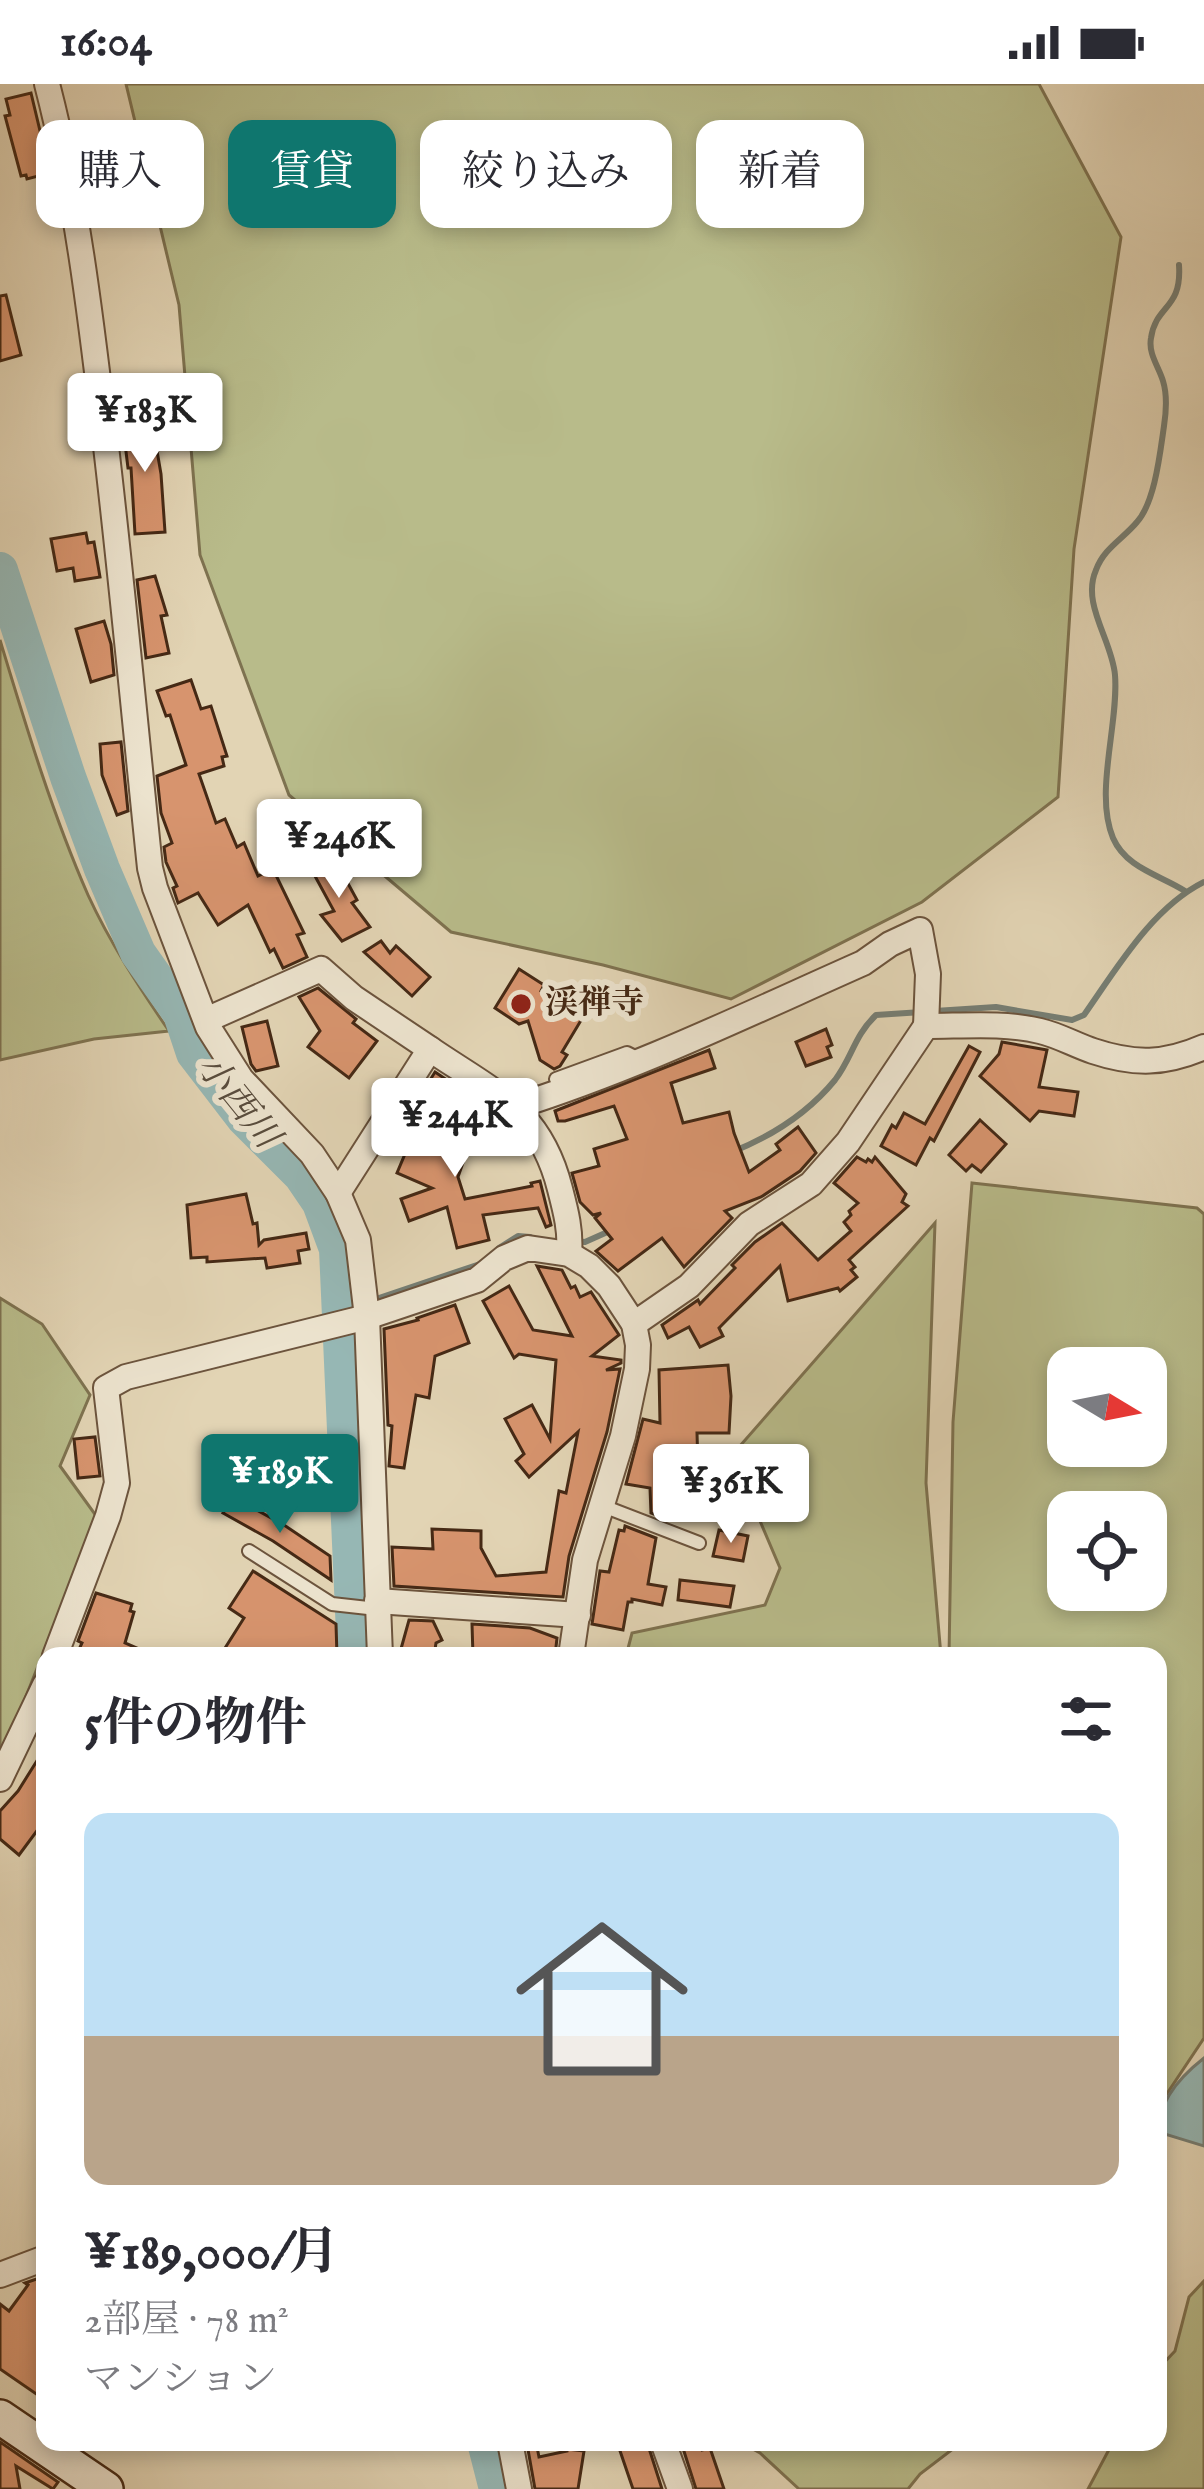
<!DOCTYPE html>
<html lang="ja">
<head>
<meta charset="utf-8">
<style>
  :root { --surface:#fff; --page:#f2f2f3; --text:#2b2b33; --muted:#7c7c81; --line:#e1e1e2; --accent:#0f766e }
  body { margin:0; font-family:"IM FELL English","Noto Serif JP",serif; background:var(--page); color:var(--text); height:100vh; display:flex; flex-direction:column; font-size:45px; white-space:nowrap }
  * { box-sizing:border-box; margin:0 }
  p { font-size:39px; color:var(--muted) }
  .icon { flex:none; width:66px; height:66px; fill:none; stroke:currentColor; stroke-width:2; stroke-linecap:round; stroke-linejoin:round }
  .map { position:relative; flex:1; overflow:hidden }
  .side { position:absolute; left:36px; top:1563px; width:1131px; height:804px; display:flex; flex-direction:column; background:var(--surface); border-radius:24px; box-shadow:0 6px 18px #0003 }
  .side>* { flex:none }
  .top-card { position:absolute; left:36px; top:36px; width:1134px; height:108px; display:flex; gap:24px }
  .needle { width:78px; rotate:100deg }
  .controls { position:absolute; left:1047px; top:1263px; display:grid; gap:24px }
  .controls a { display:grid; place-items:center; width:120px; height:120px; border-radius:24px; background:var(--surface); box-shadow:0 6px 18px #0003; font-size:60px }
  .price { position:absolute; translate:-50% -102px; padding:0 27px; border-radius:12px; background:#fff; color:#222; font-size:39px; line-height:78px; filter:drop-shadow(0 3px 6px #0008) }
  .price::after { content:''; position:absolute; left:50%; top:72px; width:36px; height:27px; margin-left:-18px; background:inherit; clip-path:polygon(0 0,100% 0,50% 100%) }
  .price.active { background:var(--accent); color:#fff }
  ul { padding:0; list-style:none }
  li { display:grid; align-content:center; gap:24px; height:636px; padding:0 48px }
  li+li { border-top:3px solid var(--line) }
  li span { display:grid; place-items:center; height:372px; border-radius:24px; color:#555 }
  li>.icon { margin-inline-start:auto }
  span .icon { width:216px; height:216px; fill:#fffc; stroke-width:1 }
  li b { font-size:51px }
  h2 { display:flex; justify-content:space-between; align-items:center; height:144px; padding:0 48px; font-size:51px }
  .tag { padding:0 42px; border-radius:24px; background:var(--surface); box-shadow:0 6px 18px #0003; font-size:42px; line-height:108px }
  .tag.active { background:var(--accent); color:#fff }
  .status { display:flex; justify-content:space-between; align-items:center; height:84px; padding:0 60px; background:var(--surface); direction:ltr }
  .status svg { height:33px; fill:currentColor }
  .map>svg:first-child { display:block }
  .green { fill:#b8bb8a; stroke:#7e7250; stroke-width:3; fill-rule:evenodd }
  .water { fill:#96b7b4; stroke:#767e74; stroke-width:3 }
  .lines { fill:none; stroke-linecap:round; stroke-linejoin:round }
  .stream { stroke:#767e74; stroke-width:6 }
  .river { stroke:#96b7b4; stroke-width:36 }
  .building { fill:#d7946e; stroke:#452915; stroke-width:3 }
  .lane-casing { stroke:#6c543d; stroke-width:16 }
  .street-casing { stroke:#6c543d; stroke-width:28 }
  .secondary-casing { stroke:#452915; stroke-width:38 }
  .lane { stroke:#ece3ce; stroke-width:12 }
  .street { stroke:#ece3ce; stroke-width:24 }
  .secondary { stroke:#ece3ce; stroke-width:33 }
  .poi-dot { fill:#8f2418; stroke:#ece3ce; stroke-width:4.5 }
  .labels { text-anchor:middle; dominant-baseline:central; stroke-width:12; stroke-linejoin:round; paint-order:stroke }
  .poi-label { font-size:33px; font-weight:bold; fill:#452915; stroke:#ece3ce; text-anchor:start }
  .water-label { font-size:36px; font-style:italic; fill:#594c3d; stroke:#ece3ce }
</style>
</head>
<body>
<div class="status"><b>16:04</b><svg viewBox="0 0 49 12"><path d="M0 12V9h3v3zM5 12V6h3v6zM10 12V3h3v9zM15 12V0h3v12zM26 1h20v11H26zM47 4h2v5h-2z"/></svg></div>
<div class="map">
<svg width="1204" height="2405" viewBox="0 0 1204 2405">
  <rect width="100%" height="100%" fill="#e2d4b4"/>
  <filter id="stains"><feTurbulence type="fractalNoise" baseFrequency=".00167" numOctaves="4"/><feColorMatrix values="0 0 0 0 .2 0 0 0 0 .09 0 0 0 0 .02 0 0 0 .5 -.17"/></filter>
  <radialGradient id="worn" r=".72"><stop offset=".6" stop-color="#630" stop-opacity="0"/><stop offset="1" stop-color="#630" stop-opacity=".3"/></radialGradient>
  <!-- green -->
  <g class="green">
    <path d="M126,0h913l82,153 -47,312 -16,248 -136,105 -191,97 -128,-34 -152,-33 -162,-137 -89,-240 -21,-250z"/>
    <path d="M0,556c26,86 52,173 88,255 22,48 51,92 81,136l-75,8 -94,21z"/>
    <path d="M972,1099l225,25 7,6v824l-46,69v-451h-209l4,-234zM1068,1284h78v78h-78zM1068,1428h78v78h-78z"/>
    <path d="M935,1139l-9,260 15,173h-315l6,-23 133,-28 15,-37 -48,-113z"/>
    <path d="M0,1214l42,26 48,71 -30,71 37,51 -97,245z"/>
    <path d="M1204,2197v208h-116l25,-47h45v-73l17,-18 14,-54z"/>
    <path d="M740,2358h222l-42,32 -12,15h-109l-39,-36z"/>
  </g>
  <!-- water -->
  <path class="water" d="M1204,1974v88l-46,-14c0,-30 23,-56 46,-74z"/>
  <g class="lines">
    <!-- stream -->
    <g class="stream">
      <path d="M1179,181c3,45 -23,39 -28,73 -3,16 8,29 12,43 4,13 3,32 1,45 -4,27 -9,76 -27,96 -14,17 -33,26 -41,48 -15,34 16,70 19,105 4,48 -21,118 -2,163 13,30 47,37 72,53"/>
      <path d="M935,927l61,-4 76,13 12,-5c33,-47 68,-107 120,-133"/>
      <path d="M732,1068c40,-16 76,-39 103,-72 17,-22 19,-44 41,-65l46,-3"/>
      <path d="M574,1157l11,1 27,-12"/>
      <path d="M499,1164l19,-12 12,1"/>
      <path d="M373,1216l107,-36"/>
      <path d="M340,1226l21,-6"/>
    </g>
    <!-- river -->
    <g class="river">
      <path d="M0,486l68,207 34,92 36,84 43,61 13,39 50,65 57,57 19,28 17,46 18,407"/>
      <path d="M485,2358l12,47"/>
    </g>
  </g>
  <!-- building -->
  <g class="building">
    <path d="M31,9l19,80 -23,6 -1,-4 -5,1 -16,-60 5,-1 -4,-16z"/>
    <path d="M6,211l15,60 -21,6v-65z"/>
    <path d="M151,332l10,58 4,58 -30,2 -4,-66h-3l-6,-49z"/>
    <path d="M86,449l2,10 6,-1 6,35 -25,4 -2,-13 -16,3 -6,-32z"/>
    <path d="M155,492l12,39 -6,1 8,37 -23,5 -9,-78z"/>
    <path d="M104,537l7,23 3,31 -23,7 -15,-53z"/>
    <path d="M191,596l10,29 10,-3 16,50 -5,1 2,9 -25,8 17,49 9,-4 12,28 7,-4 14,33 15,-7 31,64 -7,2 10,22 -24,11 -9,-19 -4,3 -22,-47 -30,20 -20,-32 -20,10 -5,-15 4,-2 -11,-24 -2,-15 8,-4 -11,-30 -4,-37 29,-11 -16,-50 -4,1 -9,-25z"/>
    <path d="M121,658l7,69 -11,4 -15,-40 -2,-31z"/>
    <path d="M323,773l7,13 8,-5 19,35 -5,3 18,24 -28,14 -21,-26 13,-4 -25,-46z"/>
    <path d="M381,857l9,12 6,-7 34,31 -18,19 -48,-44z"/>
    <path d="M519,885l25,16 -3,6 42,26 -21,35 5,3 -7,11 -6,3 -14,-9 -12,-39 -9,3 -24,-16z"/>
    <path d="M318,904l38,31 -3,4 24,18 -28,37 -41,-31 12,-16 -21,-34z"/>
    <path d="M267,937l11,45 -22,5 -5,-7 -9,-37z"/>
    <path d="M826,945l6,16 -5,2 4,10 -25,9 -10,-24z"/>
    <path d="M1002,958l45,8 -8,37 39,5 -4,24 -35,-5 -9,10 -50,-45 19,-22z"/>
    <path d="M969,962l11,6 -46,89 -4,-3 -14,27 -35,-19 11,-21 4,3 8,-15 21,11z"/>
    <path d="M709,966l6,18 -44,15 12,40 46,-11 5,21 15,39 31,-22 -4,-6 22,-17 18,26 -16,18 -39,26 -36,14 7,7 -48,49 -22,-29 -44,33 -22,-20 16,-12 -17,-21 6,-5 -8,2 -13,-13 -8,-29 27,-7 -5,-17 33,-10 -13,-33 -49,15h-7l-3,-10z"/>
    <path d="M435,988l49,33 -9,16 -48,-36z"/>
    <path d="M412,1024l56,21 -5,7 10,-2 -15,43 7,22 67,-13 -1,-3 9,-2 11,44 -5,2 -8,-19 -55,7 6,25 -32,8 -10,-41 -38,14 -8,-22 31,-11 -35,-15 13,-31 -5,-2 5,-14 -8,-3z"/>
    <path d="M980,1036l26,24 -25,28 -9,-7 -6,6 -17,-16z"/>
    <path d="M857,1073l9,5 2,-3 4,3 3,-5 31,37 -4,8 6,4 -59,54 6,7 -4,3 6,7 -17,14 -2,-3 -50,13 -8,-35 -61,62 4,8 -23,11 -11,-20 -21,11 -6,-13 36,-25 2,4 35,-36 -3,-3 23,-23 27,-19 36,37 33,-29 -7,-9 7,-7 -2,-4 9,-8 -24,-20z"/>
    <path d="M246,1110l7,30 4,-1 2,22 5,-5 42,-7 3,16 -11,2 2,12 -33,5 -2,-10 -58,4v-5l-16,1 -4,-53z"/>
    <path d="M537,1182l25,4 9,18 4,-2 5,11 11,-5 28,43 -27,21 29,4v3l-15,7 14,-1 -13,63 -38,124 -6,41 -169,-11 -2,-39 41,2 -1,-20 49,2v17l15,28 50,-4 13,-81 7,2 12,-61 -49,45 -13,-16 8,-7 -19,-35 27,-14 18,34 6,-79 -37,-6 -5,4 -31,-57 26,-15 24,44 39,6z"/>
    <path d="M455,1221l14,38 -34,13 -6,42 -13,-3 -12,73 -15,-2 3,-40 -4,-1 -4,-96 34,-9 -1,-2z"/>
    <path d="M728,1281l3,31 -2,37h-32l1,34 -29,-4 -10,53 -8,-3 -1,-25 -24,-4 17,-65 17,4 -1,-53z"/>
    <path d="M95,1353l5,39 -22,2 -4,-39z"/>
    <path d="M233,1413l51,28 46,31 1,24 -58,-39 -50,-28z"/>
    <path d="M625,1442l31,12 -8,46 18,3 -4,18 -30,-6v3h-4l-5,28 -31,-6 8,-53 9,1 10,-42 5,1z"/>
    <path d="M719,1446l29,6 -5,25 -30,-5z"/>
    <path d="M253,1487l83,53 1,32h-117l24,-38 -15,-10z"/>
    <path d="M680,1496l54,6 -4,21 -52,-7z"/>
    <path d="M96,1509l36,11 -2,7 4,1 -9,31 30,13h-79l6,-13 -4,-2z"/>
    <path d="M409,1536l24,1 9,19 -6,3 -2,13h-35z"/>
    <path d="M472,1540l58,4 27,10 -2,18h-82z"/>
    <path d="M45,1664v72l-26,35 -19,-16v-28l18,-20z"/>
    <path d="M45,2192v124l-45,-31v-65l9,7 19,-26 -3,-2z"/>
    <path d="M0,2358l58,40 -5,7 -37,-23 4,23h-20z"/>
    <path d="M536,2358l3,15 28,-6v-2l17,2 -6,38h-43l-8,-45z"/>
    <path d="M617,2358h30l15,47h-29z"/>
    <path d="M681,2358h18l3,8 8,-2 14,41h-28z"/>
  </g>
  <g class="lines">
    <!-- lane casing -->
    <g class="lane-casing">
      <g id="lane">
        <path d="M556,995l71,-26 10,5"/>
        <path d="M603,1422l96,37"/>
        <path d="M249,1467l83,53 45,5"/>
      </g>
    </g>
    <!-- street casing -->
    <g class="street-casing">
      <g id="street">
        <path d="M47,0c30,115 44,236 58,354 17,143 30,286 45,430l5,20 53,139 33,52 71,75 26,39 20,47 9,77 13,339"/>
        <path d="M206,936l115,-51 33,29 76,51 -92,144"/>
        <path d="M430,965c63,43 110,60 130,140 6,23 11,42 9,65"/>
        <path d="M514,1023c121,-38 234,-93 349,-144l27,-19 30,-14 8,44 -2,52"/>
        <path d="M634,1240l55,-38 60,-62 62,-40 37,-42 78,-116c38,0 77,-4 114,5 18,4 35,14 53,20 42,14 72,13 111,-4"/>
        <path d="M377,1517l201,14"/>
        <path d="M55,1572l53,-140 9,-33 -11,-95 20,-11 241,-60 110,-37 27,-22 24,-10 41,6 20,12 20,20 25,38 4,21 -1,24 -14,67 -38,124 -14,96"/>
        <path d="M0,1695l45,-94"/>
        <path d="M0,2191l45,-17"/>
        <path d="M510,2358l9,47"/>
        <path d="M663,2358l17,47"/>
      </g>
    </g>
    <!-- secondary casing -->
    <g class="secondary-casing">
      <path id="secondary" d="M0,2333l106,72"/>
    </g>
    <!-- lane -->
    <use href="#lane" class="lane"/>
    <!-- street -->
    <use href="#street" class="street"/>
    <!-- secondary -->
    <use href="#secondary" class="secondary"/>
  </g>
  <!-- markers -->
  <circle class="poi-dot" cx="521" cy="920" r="12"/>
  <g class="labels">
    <!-- poi labels -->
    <g class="poi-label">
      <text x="545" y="920">渓禅寺</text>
    </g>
    <!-- water labels -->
    <g class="water-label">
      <text transform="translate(237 1018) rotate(51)">小西川</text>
    </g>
  </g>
  <rect width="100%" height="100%" filter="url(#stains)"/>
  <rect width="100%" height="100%" fill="url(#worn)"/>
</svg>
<div class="controls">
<a><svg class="needle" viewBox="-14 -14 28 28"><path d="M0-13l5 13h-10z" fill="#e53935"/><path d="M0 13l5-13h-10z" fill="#7c7c81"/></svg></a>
<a><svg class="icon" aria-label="locate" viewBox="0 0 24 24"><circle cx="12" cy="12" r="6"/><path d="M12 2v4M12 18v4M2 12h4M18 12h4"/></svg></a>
</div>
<b class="price" style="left:145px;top:391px">¥183K</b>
<b class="price" style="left:339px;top:817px">¥246K</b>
<b class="price" style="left:455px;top:1096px">¥244K</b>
<b class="price active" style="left:280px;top:1452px">¥189K</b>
<b class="price" style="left:731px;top:1462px">¥361K</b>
<div class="top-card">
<a class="tag">購入</a>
<a class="tag active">賃貸</a>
<a class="tag">絞り込み</a>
<a class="tag">新着</a>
</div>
<section class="side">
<h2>5件の物件<svg class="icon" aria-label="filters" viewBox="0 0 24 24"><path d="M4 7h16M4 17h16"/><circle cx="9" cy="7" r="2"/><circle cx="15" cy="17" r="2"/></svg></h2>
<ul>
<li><span style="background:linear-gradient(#bfe0f5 60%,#b9a48a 0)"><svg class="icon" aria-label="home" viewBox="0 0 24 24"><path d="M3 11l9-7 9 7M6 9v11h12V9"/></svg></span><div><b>¥189,000/月</b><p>2部屋 · 78 m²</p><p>マンション</p></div></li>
</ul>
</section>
</div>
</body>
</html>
